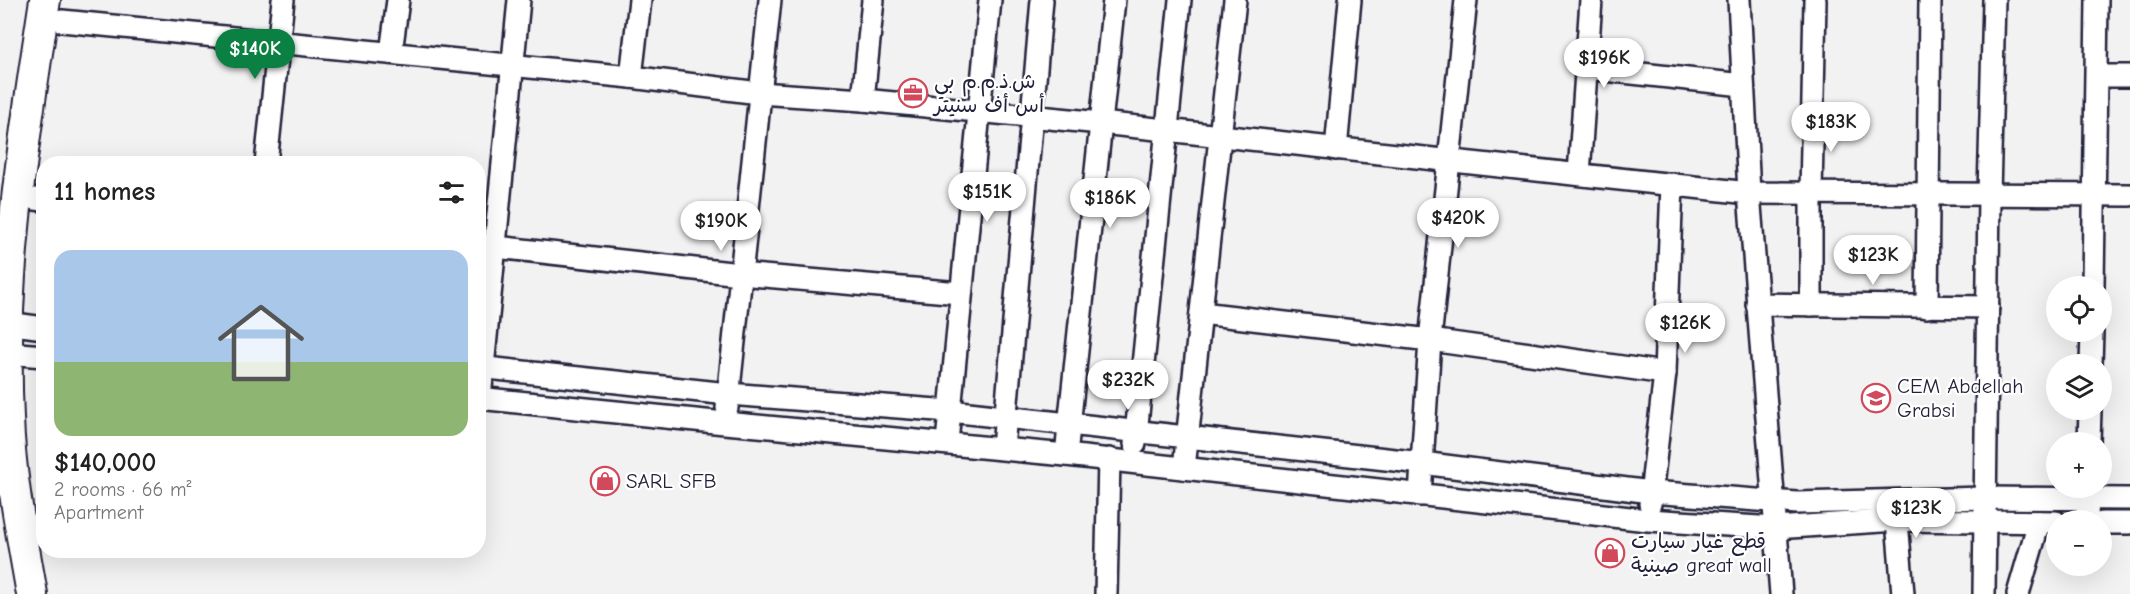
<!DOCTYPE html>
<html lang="en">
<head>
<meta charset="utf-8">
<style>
  :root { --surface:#fff; --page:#f2f2f2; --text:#222; --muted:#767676; --accent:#0b8043 }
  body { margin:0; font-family:"Comic Neue","Playpen Sans Arabic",sans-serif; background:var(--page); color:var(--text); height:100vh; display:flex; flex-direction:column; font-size:22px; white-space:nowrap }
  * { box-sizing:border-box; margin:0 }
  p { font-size:20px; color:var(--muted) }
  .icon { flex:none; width:33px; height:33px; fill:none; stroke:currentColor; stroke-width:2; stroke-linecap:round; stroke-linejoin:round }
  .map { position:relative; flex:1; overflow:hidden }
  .details { position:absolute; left:36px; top:156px; width:450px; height:402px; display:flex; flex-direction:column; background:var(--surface); border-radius:24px; box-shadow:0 6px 24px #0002 }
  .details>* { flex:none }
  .controls { position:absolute; left:2046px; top:276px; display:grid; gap:12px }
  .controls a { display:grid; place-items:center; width:66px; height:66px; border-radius:50%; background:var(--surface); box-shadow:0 6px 24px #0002; font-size:30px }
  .price { position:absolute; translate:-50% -51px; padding:0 14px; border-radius:21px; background:#fff; color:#222; font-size:20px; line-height:39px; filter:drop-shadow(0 2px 3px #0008) }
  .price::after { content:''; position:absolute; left:50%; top:36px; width:18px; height:14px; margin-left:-9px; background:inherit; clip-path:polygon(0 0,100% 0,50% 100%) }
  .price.current { background:var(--accent); color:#fff }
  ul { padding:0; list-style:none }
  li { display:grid; align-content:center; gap:12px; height:318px; padding:0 18px }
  li span { display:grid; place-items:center; height:186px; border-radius:18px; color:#555 }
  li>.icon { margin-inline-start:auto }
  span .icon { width:108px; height:108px; fill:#fffc; stroke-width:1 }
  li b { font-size:26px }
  h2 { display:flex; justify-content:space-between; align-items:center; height:72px; padding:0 18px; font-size:26px }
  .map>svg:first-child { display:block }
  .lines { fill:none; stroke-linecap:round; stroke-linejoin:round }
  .minor-casing { stroke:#22223b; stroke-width:26 }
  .highway-casing { stroke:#22223b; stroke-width:34 }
  .minor { stroke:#fff; stroke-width:21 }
  .highway { stroke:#fff; stroke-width:30 }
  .labels { text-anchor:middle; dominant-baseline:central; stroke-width:4.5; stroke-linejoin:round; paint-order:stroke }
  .poi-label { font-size:21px; fill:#22223b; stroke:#fff; text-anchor:start }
</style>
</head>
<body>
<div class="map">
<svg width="2130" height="594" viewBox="0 0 2130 594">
  <rect width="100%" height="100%" fill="#f2f2f3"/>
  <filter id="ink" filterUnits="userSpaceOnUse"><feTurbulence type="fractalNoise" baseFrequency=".0167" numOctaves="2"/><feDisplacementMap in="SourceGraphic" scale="12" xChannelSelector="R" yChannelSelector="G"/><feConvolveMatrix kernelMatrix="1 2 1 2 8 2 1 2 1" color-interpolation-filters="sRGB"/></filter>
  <g filter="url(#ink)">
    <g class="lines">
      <!-- minor casing -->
      <g class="minor-casing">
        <g id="minor">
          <path d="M1739,0l10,193 32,401"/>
          <path d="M62,21l569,56 128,16 104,7 238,23 648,70 381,2"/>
          <path d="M391,53l7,-53"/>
          <path d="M1586,68l157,17"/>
          <path d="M2097,76h33"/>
          <path d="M631,77l9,-77"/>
          <path d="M863,100l10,-100"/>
          <path d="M1336,149l14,-149"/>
          <path d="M266,164l17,-164"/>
          <path d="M1579,174l12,-174"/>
          <path d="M35,199l9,1"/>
          <path d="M478,245l262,29 220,19"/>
          <path d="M2093,286l4,-286"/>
          <path d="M1757,304l231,3"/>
          <path d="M1811,305v-112l4,-193"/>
          <path d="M1927,307l3,-307"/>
          <path d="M1201,313l229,27 235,33"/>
          <path d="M0,326l7,-3 37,5"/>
          <path d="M0,349l6,4 38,3"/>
          <path d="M2091,364l1,-32"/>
          <path d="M478,367l250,27 222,17 119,13 353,39 229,29 146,11 187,-5 146,1"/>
          <path d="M478,398l247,25 341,32 582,65 127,8 122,-8 159,2"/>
          <path d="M480,398l39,-398"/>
          <path d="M727,408l43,-408"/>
          <path d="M947,442l43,-442"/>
          <path d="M2089,442l1,-32"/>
          <path d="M1135,444l45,-444"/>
          <path d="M1003,448l39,-448"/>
          <path d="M1066,455l48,-455"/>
          <path d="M1184,468l51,-468"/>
          <path d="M1420,495l10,-155 36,-340"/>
          <path d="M1650,504l15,-131 7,-189"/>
          <path d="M1897,520l6,74"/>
          <path d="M2087,520l1,-32"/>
          <path d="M2102,523h28"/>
          <path d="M1106,594l3,-135"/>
          <path d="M1984,594l5,-400 5,-194"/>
          <path d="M2018,594l21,-72"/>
        </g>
      </g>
      <!-- highway casing -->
      <g class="highway-casing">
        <path id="highway" d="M32,594c-10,-58 -22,-117 -24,-176 -7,-141 16,-280 37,-418"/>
      </g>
      <!-- minor -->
      <use href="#minor" class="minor"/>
      <!-- highway -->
      <use href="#highway" class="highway"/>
    </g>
  </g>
  <!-- icons -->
  <defs>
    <g id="office-ring" transform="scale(1.5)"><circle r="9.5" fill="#fff" stroke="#d1495b" stroke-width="1.5"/><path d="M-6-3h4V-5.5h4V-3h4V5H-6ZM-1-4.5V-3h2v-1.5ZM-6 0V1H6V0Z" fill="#d1495b"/></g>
    <g id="school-ring" transform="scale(1.5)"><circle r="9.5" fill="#fff" stroke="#d1495b" stroke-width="1.5"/><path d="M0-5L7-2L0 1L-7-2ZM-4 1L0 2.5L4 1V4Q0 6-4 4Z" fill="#d1495b"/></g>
    <g id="shop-ring" transform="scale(1.5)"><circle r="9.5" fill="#fff" stroke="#d1495b" stroke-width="1.5"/><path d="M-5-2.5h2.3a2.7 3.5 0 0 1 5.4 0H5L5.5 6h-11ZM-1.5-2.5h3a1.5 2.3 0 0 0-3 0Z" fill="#d1495b"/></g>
  </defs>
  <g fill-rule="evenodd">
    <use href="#office-ring" x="913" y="93"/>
    <use href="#school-ring" x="1876" y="398"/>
    <use href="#shop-ring" x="605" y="481"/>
    <use href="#shop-ring" x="1610" y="553"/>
  </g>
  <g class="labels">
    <!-- poi labels -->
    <g class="poi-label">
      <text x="934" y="81">ش.ذ.م.م بي<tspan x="934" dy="24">أس أف سنيتر</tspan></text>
      <text x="1897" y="386">CEM Abdellah<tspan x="1897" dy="24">Grabsi</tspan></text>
      <text x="626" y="481">SARL SFB</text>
      <text x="1631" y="541">قطع غيار سيارت<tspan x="1631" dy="24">صينية great wall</tspan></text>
    </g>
  </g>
</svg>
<div class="controls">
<a><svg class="icon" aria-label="locate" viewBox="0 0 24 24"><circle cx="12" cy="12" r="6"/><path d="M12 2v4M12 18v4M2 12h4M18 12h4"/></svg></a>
<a><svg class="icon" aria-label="layers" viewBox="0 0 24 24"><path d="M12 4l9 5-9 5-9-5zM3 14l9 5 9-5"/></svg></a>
<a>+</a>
<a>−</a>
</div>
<b class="price current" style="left:255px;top:80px">$140K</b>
<b class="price" style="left:1604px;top:89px">$196K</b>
<b class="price" style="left:1831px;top:153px">$183K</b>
<b class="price" style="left:987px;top:223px">$151K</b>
<b class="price" style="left:1110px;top:229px">$186K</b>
<b class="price" style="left:1458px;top:249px">$420K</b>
<b class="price" style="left:721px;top:252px">$190K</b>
<b class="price" style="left:1873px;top:286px">$123K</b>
<b class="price" style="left:1685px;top:354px">$126K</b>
<b class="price" style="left:1128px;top:411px">$232K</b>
<b class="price" style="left:1916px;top:539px">$123K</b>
<section class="details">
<h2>11 homes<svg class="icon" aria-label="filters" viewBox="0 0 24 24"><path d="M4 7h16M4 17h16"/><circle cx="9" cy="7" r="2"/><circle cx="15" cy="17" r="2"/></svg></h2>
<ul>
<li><span style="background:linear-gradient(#a9c7e8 60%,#8fb573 0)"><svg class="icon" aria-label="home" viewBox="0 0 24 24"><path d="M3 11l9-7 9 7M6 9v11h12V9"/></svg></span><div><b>$140,000</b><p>2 rooms · 66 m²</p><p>Apartment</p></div></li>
</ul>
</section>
</div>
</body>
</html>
